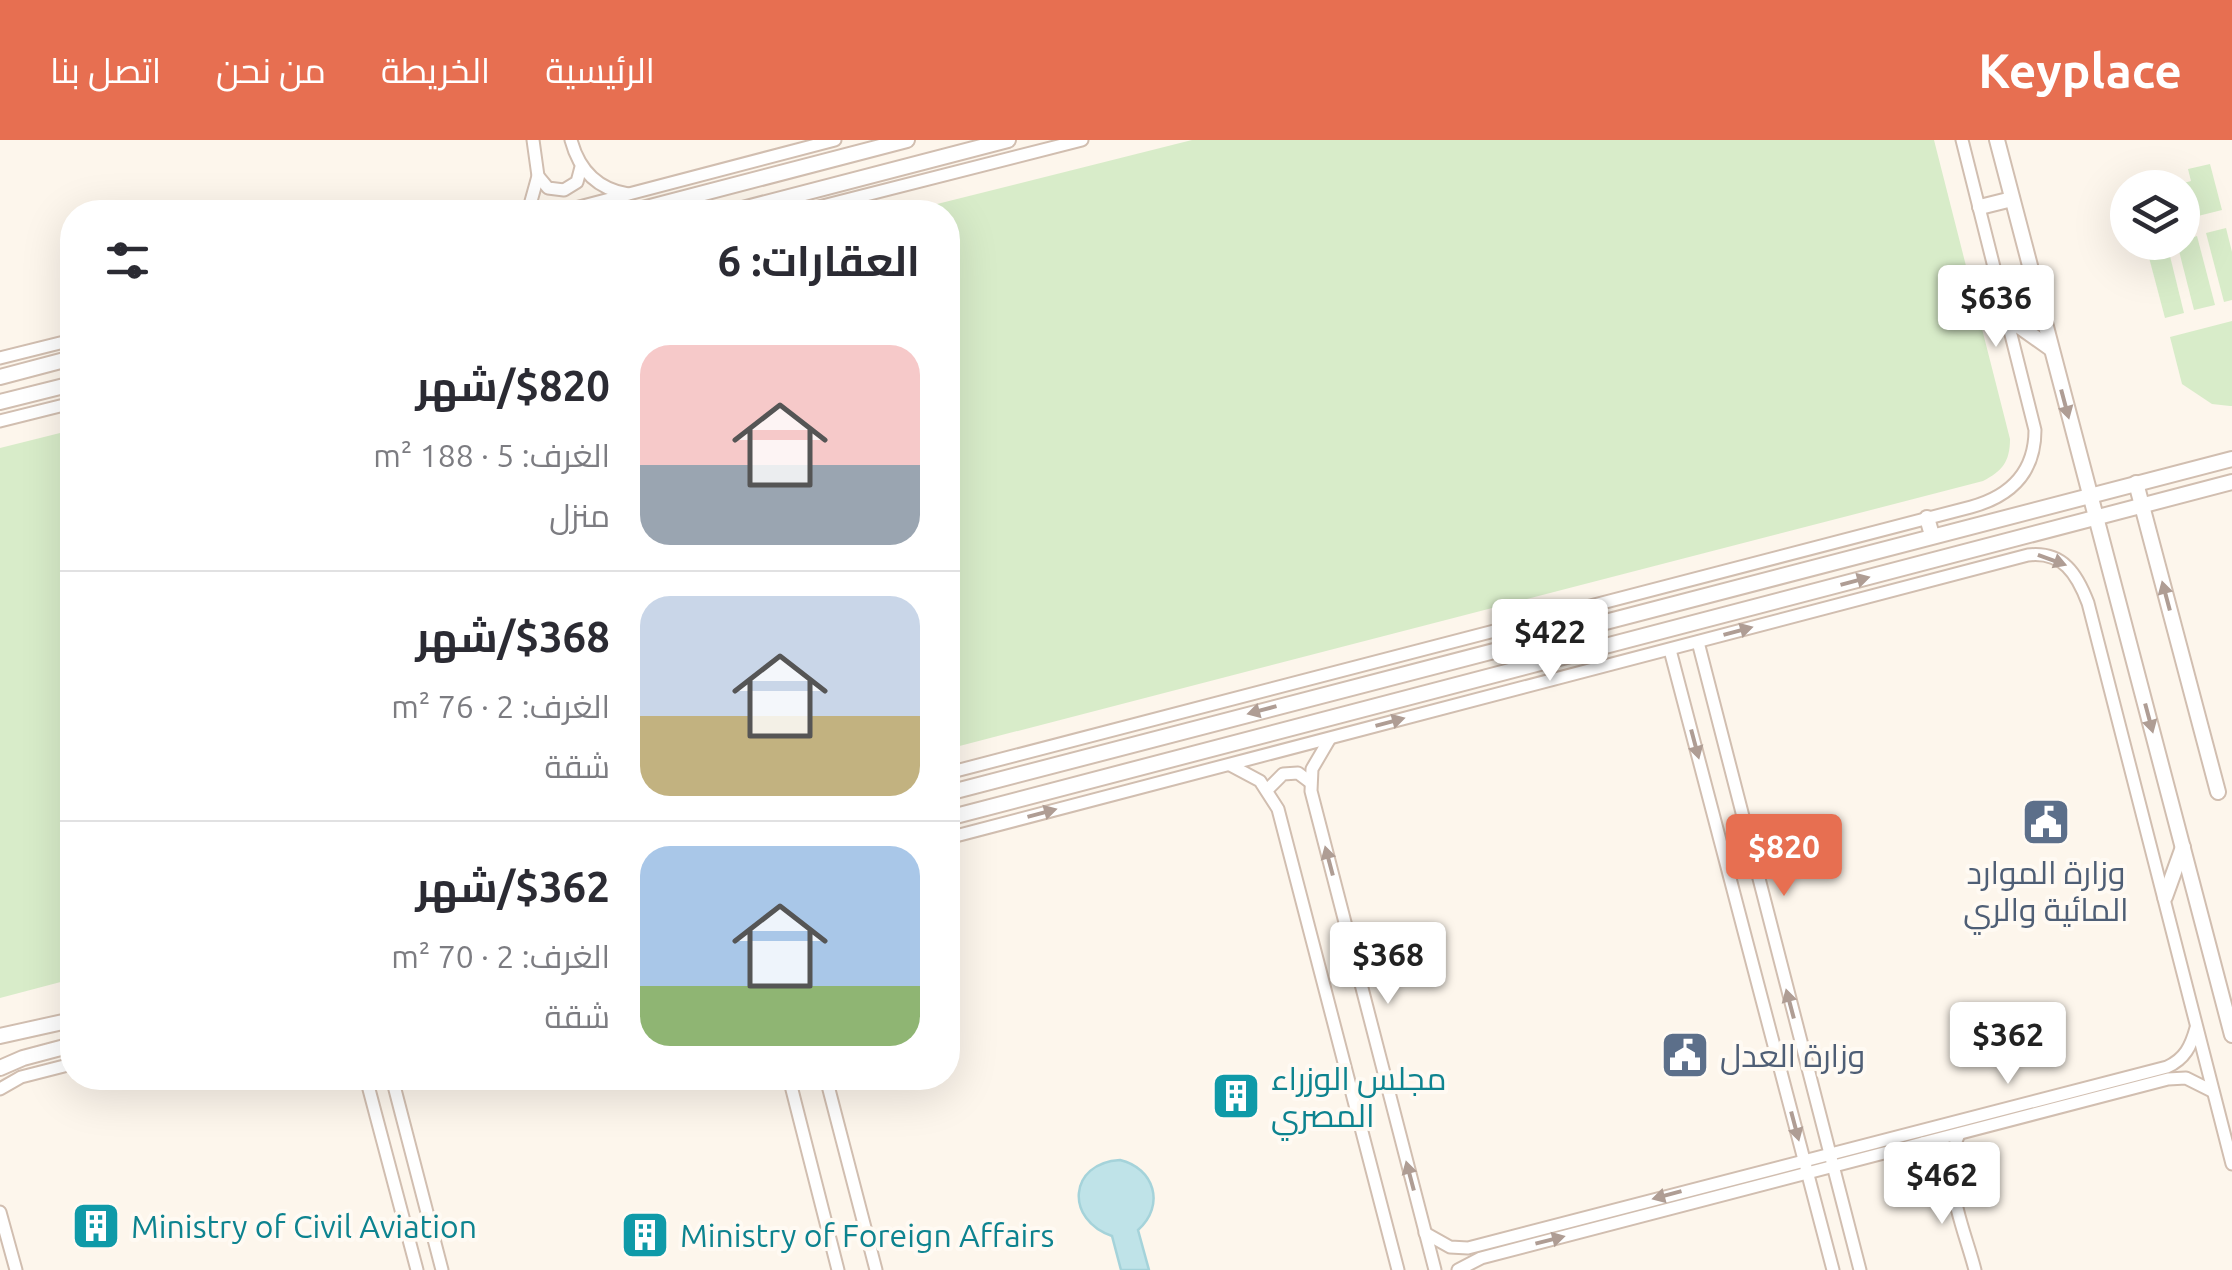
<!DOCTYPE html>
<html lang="ar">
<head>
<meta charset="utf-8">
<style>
  :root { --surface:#fff; --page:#f7f7f7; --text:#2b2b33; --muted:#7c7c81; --line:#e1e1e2; --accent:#e76f51 }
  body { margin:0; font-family:Ubuntu,Cairo,sans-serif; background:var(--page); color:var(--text); direction:rtl; height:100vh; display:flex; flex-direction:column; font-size:38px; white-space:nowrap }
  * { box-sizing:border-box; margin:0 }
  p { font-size:32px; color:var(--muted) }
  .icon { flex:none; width:55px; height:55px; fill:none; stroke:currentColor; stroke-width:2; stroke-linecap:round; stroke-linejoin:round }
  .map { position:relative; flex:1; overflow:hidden; direction:ltr }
  .drawer { position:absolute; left:60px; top:60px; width:900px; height:890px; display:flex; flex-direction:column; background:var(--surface); border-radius:40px; box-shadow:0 10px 40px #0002; direction:rtl }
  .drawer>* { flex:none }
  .controls { position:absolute; left:2110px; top:30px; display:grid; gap:20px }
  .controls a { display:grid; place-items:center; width:90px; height:90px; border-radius:50%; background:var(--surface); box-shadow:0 10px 40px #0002; font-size:50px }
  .price { position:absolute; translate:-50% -85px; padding:0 22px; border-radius:10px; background:#fff; color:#222; font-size:32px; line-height:65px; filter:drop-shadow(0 2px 5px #0008) }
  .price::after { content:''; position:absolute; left:50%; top:60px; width:30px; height:22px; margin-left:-15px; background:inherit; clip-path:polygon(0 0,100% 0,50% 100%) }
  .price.current { background:var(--accent); color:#fff }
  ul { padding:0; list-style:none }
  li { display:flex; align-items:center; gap:30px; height:250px; padding:0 40px }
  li+li { border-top:2px solid var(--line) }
  li span { display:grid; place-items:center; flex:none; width:280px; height:200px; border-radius:30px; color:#555 }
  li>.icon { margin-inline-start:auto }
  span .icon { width:120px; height:120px; fill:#fffc; stroke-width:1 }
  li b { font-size:42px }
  h2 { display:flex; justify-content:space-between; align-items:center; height:120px; padding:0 40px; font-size:42px }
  header { display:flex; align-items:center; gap:60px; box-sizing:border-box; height:140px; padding:0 50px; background:var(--accent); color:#fff }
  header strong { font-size:48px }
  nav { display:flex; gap:55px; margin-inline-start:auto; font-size:35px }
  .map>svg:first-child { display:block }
  .green { fill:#d8ecc9 }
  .water { fill:#bfe3e8; stroke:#a5d3da; stroke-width:2.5 }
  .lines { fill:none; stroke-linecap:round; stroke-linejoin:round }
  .minor-casing { stroke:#d1beb0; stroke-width:15 }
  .tertiary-casing { stroke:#d1beb0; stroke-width:18 }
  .minor { stroke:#fff; stroke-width:11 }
  .tertiary { stroke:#fff; stroke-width:14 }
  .oneway { fill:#af9d94 }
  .labels { text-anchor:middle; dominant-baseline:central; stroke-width:8; stroke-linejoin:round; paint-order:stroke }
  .service-label { font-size:32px; fill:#4e5e75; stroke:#fffaf3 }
  .culture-label { font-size:32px; fill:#0d838f; stroke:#fffaf3; text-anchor:start }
</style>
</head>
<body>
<header>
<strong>Keyplace</strong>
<nav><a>الرئيسية</a><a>الخريطة</a><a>من نحن</a><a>اتصل بنا</a></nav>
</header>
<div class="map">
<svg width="2232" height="1130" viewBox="0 0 2232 1130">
  <rect width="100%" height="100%" fill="#fdf6ec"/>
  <!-- green -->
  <g class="green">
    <path d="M1192,0h742l76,299c0,23 -8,32 -27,42l-1035,268v-537h-43z"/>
    <path d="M2210,24l12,46 -36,9 -4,-31 -5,-3 14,-4 -3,-12z"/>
    <path d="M2226,88l6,24v48l-8,2 -18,-69z"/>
    <path d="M2197,96l18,69 -21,5 -17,-67z"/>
    <path d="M2167,104l17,69 -19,5 -18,-68z"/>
    <path d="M2232,181v85h-2l-18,-2 -30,-20 -12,-47z"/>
    <path d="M72,290v549l-72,19v-550z"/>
  </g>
  <!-- water -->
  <path class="water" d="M1120,1020c34,8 46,45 18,70l11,40h-28l-9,-34c-47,-16 -44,-73 8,-76z"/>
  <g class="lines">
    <!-- minor casing -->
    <g class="minor-casing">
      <g id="minor">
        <path d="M571,0c8,30 26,49 57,54"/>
        <path d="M538,36l10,12 16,2 13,-8 4,-15"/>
        <path d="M528,72l10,-36 -5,-36"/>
        <path d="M560,72l275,-72"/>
        <path d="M799,72l283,-72"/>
        <path d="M0,218l72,-18"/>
        <path d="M0,281l72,-18"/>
        <path d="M1698,502l162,628"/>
        <path d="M1670,510l163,620"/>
        <path d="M1329,600l-17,29 -1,22 124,479"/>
        <path d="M1230,625l30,16 18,28 120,461"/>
        <path d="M948,633l1023,-266c40,-11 64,-35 64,-77l-73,-290"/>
        <path d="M1268,649l15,-15 15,-1 12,9"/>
        <path d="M948,698l1080,-283c35,-4 49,19 60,48l144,561"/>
        <path d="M366,938l51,192"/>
        <path d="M392,938l50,192"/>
        <path d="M789,938l49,192"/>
        <path d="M826,938l50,192"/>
        <path d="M0,949l21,-12 51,-13"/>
        <path d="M1959,994c-20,42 5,93 16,136"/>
        <path d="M1923,1003l26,30"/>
        <path d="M0,1072l16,58"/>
        <path d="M1425,1093l25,14 18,1 699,-181c18,-8 24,-21 29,-39"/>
        <path d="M1458,1130l23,-12 687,-179 18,-1 26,13"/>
      </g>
    </g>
    <!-- tertiary casing -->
    <g class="tertiary-casing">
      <g id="tertiary">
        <path d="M1997,0l235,895"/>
        <path d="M1980,67l32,-8"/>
        <path d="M631,72l276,-72"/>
        <path d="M731,72l277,-72"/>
        <path d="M2009,179l41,29"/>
        <path d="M0,237l72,-19"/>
        <path d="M0,262l72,-18"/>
        <path d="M2136,343l82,309"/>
        <path d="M1927,378l5,17"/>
        <path d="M948,653l1284,-334"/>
        <path d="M948,678l1284,-336"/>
        <path d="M2165,757l18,-50"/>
        <path d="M0,896l72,-16"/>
        <path d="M0,928l23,-10 49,-13"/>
      </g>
    </g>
    <!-- minor -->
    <use href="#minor" class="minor"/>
    <!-- tertiary -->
    <use href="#tertiary" class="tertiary"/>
  </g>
  <!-- one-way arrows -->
  <defs><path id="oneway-solid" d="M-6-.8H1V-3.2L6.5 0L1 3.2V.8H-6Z" transform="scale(2.5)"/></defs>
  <g class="oneway">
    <use href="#oneway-solid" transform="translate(2065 264) rotate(75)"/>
    <use href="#oneway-solid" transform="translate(2052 420) rotate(20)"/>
    <use href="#oneway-solid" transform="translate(1855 441) rotate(-15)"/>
    <use href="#oneway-solid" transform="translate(2166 456) rotate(-105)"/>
    <use href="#oneway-solid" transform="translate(1738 491) rotate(-15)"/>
    <use href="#oneway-solid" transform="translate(1262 570) rotate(165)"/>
    <use href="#oneway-solid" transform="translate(2149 578) rotate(75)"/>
    <use href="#oneway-solid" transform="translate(1390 582) rotate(-15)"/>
    <use href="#oneway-solid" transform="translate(1695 604) rotate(75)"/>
    <use href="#oneway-solid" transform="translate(1042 673) rotate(-15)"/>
    <use href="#oneway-solid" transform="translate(1329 721) rotate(-105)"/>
    <use href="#oneway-solid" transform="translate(1790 864) rotate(-105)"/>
    <use href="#oneway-solid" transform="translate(1795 986) rotate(75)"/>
    <use href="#oneway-solid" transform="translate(1410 1036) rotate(-105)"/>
    <use href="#oneway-solid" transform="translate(1667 1055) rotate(165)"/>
    <use href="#oneway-solid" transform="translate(1550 1100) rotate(-14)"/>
  </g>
  <!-- icons -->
  <defs>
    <g id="civic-square" transform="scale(2.5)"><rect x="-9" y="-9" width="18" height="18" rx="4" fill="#5c6f8a" stroke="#fffaf3"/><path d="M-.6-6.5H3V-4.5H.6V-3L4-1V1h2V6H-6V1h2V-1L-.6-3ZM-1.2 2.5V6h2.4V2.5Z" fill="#fff"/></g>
    <g id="building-square" transform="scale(2.5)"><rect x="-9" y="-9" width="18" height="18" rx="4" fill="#0f9aa8" stroke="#fffaf3"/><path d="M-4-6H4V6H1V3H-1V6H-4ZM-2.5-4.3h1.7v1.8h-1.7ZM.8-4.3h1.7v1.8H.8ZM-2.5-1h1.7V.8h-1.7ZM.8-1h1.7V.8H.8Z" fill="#fff"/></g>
  </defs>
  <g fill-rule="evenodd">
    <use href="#civic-square" x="2046" y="682"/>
    <use href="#civic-square" x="1685" y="915"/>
    <use href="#building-square" x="1236" y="956"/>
    <use href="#building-square" x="96" y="1086"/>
    <use href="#building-square" x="645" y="1095"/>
  </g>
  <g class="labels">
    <!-- service labels -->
    <g class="service-label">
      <text x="2046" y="732">وزارة الموارد<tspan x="2046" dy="37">المائية والري</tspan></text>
      <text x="1720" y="915" text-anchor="start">وزارة العدل</text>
    </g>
    <!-- culture labels -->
    <g class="culture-label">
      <text x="1271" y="938">مجلس الوزراء<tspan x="1271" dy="37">المصري</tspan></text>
      <text x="131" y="1086">Ministry of Civil Aviation</text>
      <text x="680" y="1095">Ministry of Foreign Affairs</text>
    </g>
  </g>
</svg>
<div class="controls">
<a><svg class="icon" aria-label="layers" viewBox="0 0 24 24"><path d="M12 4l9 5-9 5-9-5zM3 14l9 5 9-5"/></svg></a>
</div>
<b class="price" style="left:1996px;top:210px">$636</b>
<b class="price" style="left:1550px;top:544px">$422</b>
<b class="price current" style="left:1784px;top:759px">$820</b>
<b class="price" style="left:1388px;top:867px">$368</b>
<b class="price" style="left:2008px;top:947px">$362</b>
<b class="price" style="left:1942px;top:1087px">$462</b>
<section class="drawer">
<h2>العقارات: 6<svg class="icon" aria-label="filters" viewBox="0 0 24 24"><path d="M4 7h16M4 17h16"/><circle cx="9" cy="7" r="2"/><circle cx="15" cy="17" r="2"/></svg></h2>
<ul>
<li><span style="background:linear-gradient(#f6c9c9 60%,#9aa5b1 0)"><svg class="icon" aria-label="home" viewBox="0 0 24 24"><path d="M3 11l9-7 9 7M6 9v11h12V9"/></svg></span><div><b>$820/شهر</b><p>الغرف: 5 · 188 m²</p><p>منزل</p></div></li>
<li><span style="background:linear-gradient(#c9d6e8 60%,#c2b280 0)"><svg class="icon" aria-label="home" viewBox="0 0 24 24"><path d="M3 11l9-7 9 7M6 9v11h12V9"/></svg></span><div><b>$368/شهر</b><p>الغرف: 2 · 76 m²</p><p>شقة</p></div></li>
<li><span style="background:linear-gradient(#a9c7e8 70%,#8fb573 0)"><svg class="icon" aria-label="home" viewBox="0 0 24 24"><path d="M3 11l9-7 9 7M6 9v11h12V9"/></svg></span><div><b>$362/شهر</b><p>الغرف: 2 · 70 m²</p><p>شقة</p></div></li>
</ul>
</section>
</div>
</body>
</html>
